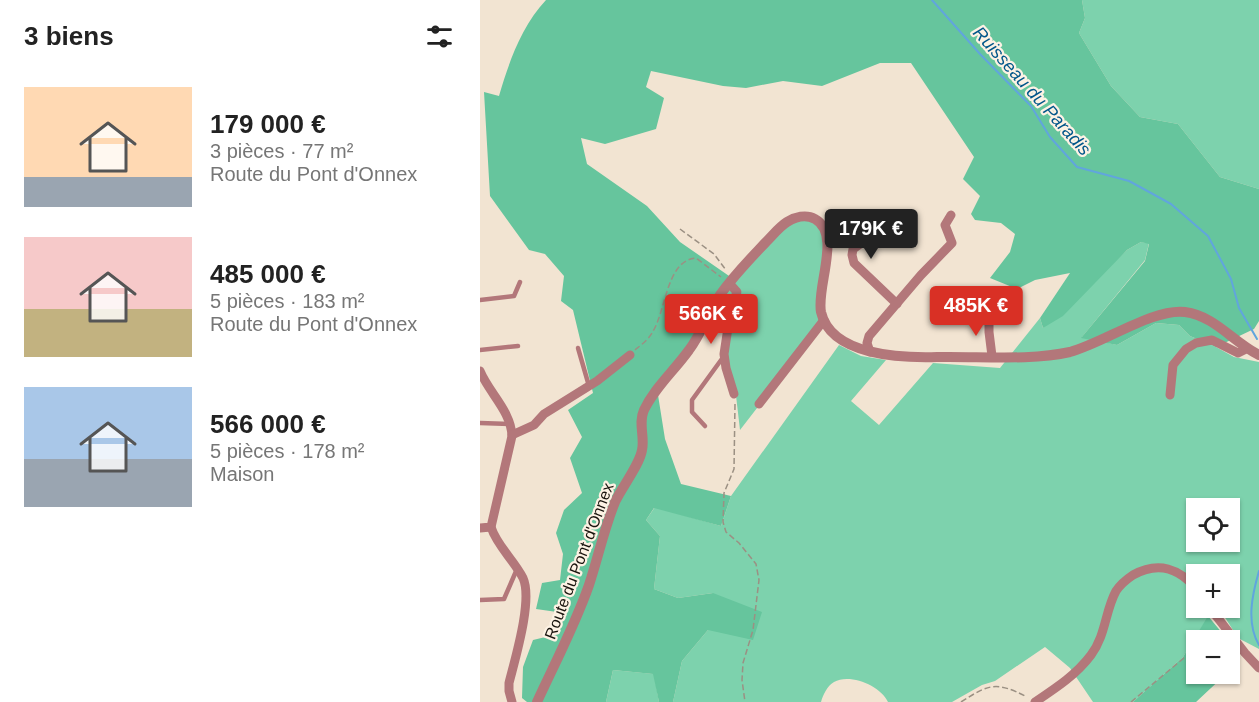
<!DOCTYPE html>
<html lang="fr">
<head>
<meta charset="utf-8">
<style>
  :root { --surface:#fff; --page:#f2f2f2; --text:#222; --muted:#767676; --accent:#d93025 }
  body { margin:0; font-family:Helvetica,sans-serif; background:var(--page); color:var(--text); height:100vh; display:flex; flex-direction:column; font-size:22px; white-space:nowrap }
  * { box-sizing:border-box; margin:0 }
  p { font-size:20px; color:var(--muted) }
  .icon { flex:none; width:33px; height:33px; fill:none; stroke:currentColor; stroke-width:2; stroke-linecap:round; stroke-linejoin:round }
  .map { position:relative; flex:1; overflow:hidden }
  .details { display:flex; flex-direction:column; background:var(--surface); width:480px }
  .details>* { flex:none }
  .fabs { position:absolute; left:706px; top:498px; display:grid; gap:12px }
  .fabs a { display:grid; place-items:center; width:54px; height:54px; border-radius:0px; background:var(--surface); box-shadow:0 2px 4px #0004; font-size:30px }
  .price { position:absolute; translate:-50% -51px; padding:0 14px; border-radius:6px; background:var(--accent); color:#fff; font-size:20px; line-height:39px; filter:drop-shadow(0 2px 3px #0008) }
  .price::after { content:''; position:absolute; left:50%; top:36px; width:18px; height:14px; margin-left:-9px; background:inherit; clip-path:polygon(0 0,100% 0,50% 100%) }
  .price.on { background:#222; color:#fff }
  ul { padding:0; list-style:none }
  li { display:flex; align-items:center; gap:18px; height:150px; padding:0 24px }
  li span { display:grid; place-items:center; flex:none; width:168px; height:120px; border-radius:0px; color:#555 }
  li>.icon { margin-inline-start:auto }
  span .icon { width:72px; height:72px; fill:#fffc; stroke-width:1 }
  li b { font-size:26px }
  h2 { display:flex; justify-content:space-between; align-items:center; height:72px; padding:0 24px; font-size:26px }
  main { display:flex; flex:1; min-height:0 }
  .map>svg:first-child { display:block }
  .green { fill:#7dd2ad; fill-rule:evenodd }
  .forest { fill:#66c59d }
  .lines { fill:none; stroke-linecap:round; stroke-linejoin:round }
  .stream { stroke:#61a5dd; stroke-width:2 }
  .path { stroke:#9b9083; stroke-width:1.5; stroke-dasharray:6 3; stroke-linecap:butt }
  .service { stroke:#b3777a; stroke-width:4.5 }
  .minor { stroke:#b3777a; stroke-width:9 }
  .tertiary { stroke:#b3777a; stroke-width:10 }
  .labels { text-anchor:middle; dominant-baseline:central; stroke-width:4.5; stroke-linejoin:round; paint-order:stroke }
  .street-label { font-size:16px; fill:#18130d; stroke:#fdf2e4 }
  .water-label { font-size:18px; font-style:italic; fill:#01568a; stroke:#fdf2e4 }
</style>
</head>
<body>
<main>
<section class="details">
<h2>3 biens<svg class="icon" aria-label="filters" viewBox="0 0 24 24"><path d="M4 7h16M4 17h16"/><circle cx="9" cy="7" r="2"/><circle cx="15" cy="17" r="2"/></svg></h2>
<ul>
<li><span style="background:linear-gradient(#ffd9b3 75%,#9aa5b1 0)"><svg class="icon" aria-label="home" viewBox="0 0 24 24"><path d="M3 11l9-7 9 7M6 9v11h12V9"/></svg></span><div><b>179 000 €</b><p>3 pièces · 77 m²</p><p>Route du Pont d'Onnex</p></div></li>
<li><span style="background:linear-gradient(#f6c9c9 60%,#c2b280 0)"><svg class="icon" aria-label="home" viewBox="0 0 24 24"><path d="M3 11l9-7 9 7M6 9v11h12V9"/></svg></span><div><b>485 000 €</b><p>5 pièces · 183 m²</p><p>Route du Pont d'Onnex</p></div></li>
<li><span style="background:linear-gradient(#a9c7e8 60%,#9aa5b1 0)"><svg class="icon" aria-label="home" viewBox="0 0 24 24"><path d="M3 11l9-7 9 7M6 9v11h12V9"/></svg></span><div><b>566 000 €</b><p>5 pièces · 178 m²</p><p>Maison</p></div></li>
</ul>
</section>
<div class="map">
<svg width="779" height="702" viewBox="0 0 779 702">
  <rect width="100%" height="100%" fill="#f2e4d2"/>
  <!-- green -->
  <g class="green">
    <path d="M602,0h177v189l-39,-12 -42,-53 -38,-7 -29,-31 -32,-53 6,-15z"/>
    <path d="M324,216l22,17 -7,95 -79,102 -5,-43 -9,-25 5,-64 -8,-7 57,-63z"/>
    <path d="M661,242l8,1 -4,17 -63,77 35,8 39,-22 23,2 11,11 26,11 18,10 25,5v287l-21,-11 -19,-30h11v-34h-33v34h17l-31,49 -50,45h-40l-23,-34 -25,-21 -50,34 -13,4 -30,17h-64c-7,-16 -38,-29 -54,-20 -7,4 -11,13 -13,20h-148l9,-41 26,-31 5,-37 -35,5 -24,-9 6,-53 -14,-16 9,-13 66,19 10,-30 108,-151 22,11 25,4 -35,41 28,24 54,-62 67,5 40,-50 3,10 84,-78zM717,508h33v34h-33z"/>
    <path d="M133,670l41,4 5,28h-53z"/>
  </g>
  <!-- forest -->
  <g class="forest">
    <path d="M66,0h536l3,18 -6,15 32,53 29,31 38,7 42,53 39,12v132l-5,8 -38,18 -26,-11 -11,-11 -23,-2 -39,22 -36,-7 64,-77 4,-17 -8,-2 -14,8 -64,66 -20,12 -3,-10 30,-45 -35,7 -18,9 -27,-11 20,-26 5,-18 -14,-11 -26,-3 -4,-6 9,-18 -17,-17 11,-22 -63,-94h-31l-58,23 -39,-5 -37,7 -23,-2 -72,-15 -5,16 18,11 -8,31 -51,15 -24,-6 6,26 60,42 33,36 52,36 -74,117 7,44 16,45 50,12 -10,30 -67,-18 -8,12 14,16 -6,53 24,9 35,-5 49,19 -9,28 -45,-10 -26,31 -9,41h-14l-6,-28 -40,-4 -7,32h-79l-5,-4 1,-31 10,-27 25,-6 6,-21 -28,-4 6,-26 18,-3 3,-26 -7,-21 8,-23 18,-17 -12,-35 12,-21 -14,-27 25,-17 -20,-83 -12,-9 3,-25 -19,-22 -16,-4 -39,-54 -6,-104 15,4c10,-34 22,-69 47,-96z"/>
    <path d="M728,616l20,24h-31v34h29l-30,28h-63l50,-45z"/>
  </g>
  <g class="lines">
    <!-- stream -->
    <g class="stream">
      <path d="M452,0l48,54 51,52 19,31 27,30 52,14 22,12 20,11 37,32 23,43 8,29 18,31"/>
      <path d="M779,571c-7,24 -13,52 0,74"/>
    </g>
    <!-- path -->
    <g class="path">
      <path d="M200,229l34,25 12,16"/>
      <path d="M155,350c6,-5 13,-10 17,-17 14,-21 14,-73 44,-75l25,19"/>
      <path d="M255,404l-1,65 -10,24 -1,29 3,10 13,11 17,21 3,16 -6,50 -10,33 -1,17 3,22"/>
      <path d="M750,654l7,3"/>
      <path d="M481,702c28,-18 35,-21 66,-5"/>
      <path d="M651,702l53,-44 13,-1"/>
    </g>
    <!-- service -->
    <g class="service">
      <path d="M0,300l34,-4 6,-14"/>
      <path d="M98,348l11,38"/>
      <path d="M0,350l38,-4"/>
      <path d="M0,423l30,1"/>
      <path d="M225,426l-13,-14v-12l32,-44"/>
      <path d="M0,600l24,-1 13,-30"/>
    </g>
    <!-- minor -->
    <g class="minor">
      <path d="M408,220l-6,8 -29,21 -1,6 2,8 43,41"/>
      <path d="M249,283l8,9 -6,16 -7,46 2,14 8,26"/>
      <path d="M509,317v15l3,24"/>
      <path d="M390,352l-3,-9 2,-7 52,-61 31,-32 -7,-18 6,-10"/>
      <path d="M0,371c9,22 31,40 32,65l-21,91 -11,1"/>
      <path d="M690,395l3,-30 13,-16 10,-6 16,-3 26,13 8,-4"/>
      <path d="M279,404l65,-84"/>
      <path d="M32,435l22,-10 10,-11 53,-33 33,-26"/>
      <path d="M11,527c6,19 23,33 32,51 10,22 -8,81 -14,105v8l3,11"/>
      <path d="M730,608l35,45 14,15"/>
      <path d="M555,702c21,-14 41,-27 56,-47 15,-20 14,-44 25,-64 4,-6 11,-12 17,-16 25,-14 47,-7 64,15"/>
    </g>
    <!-- tertiary -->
    <path class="tertiary" d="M57,702c18,-39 38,-77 52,-117 9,-27 15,-56 26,-83 7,-15 25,-38 27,-52 3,-13 -4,-27 2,-40 11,-23 30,-39 45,-60 13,-17 19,-38 31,-55 14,-20 30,-36 46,-53 7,-7 13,-15 21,-20 8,-5 19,-8 28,-3 27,15 1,68 6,93 10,44 81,46 116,45 42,-1 93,4 133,-5 34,-9 83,-44 115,-40 30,4 48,30 74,43"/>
  </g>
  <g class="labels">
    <!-- street labels -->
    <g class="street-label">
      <text transform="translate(99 561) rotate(-69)">Route du Pont d'Onnex</text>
    </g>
    <!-- water labels -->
    <g class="water-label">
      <text transform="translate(552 91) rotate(48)">Ruisseau du Paradis</text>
    </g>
  </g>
</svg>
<div class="fabs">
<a><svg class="icon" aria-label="locate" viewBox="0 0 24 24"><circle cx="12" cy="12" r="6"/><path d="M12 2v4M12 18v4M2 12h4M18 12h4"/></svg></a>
<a>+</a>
<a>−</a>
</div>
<b class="price on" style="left:391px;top:260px">179K €</b>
<b class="price" style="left:496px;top:337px">485K €</b>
<b class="price" style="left:231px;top:345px">566K €</b>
</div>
</main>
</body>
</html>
